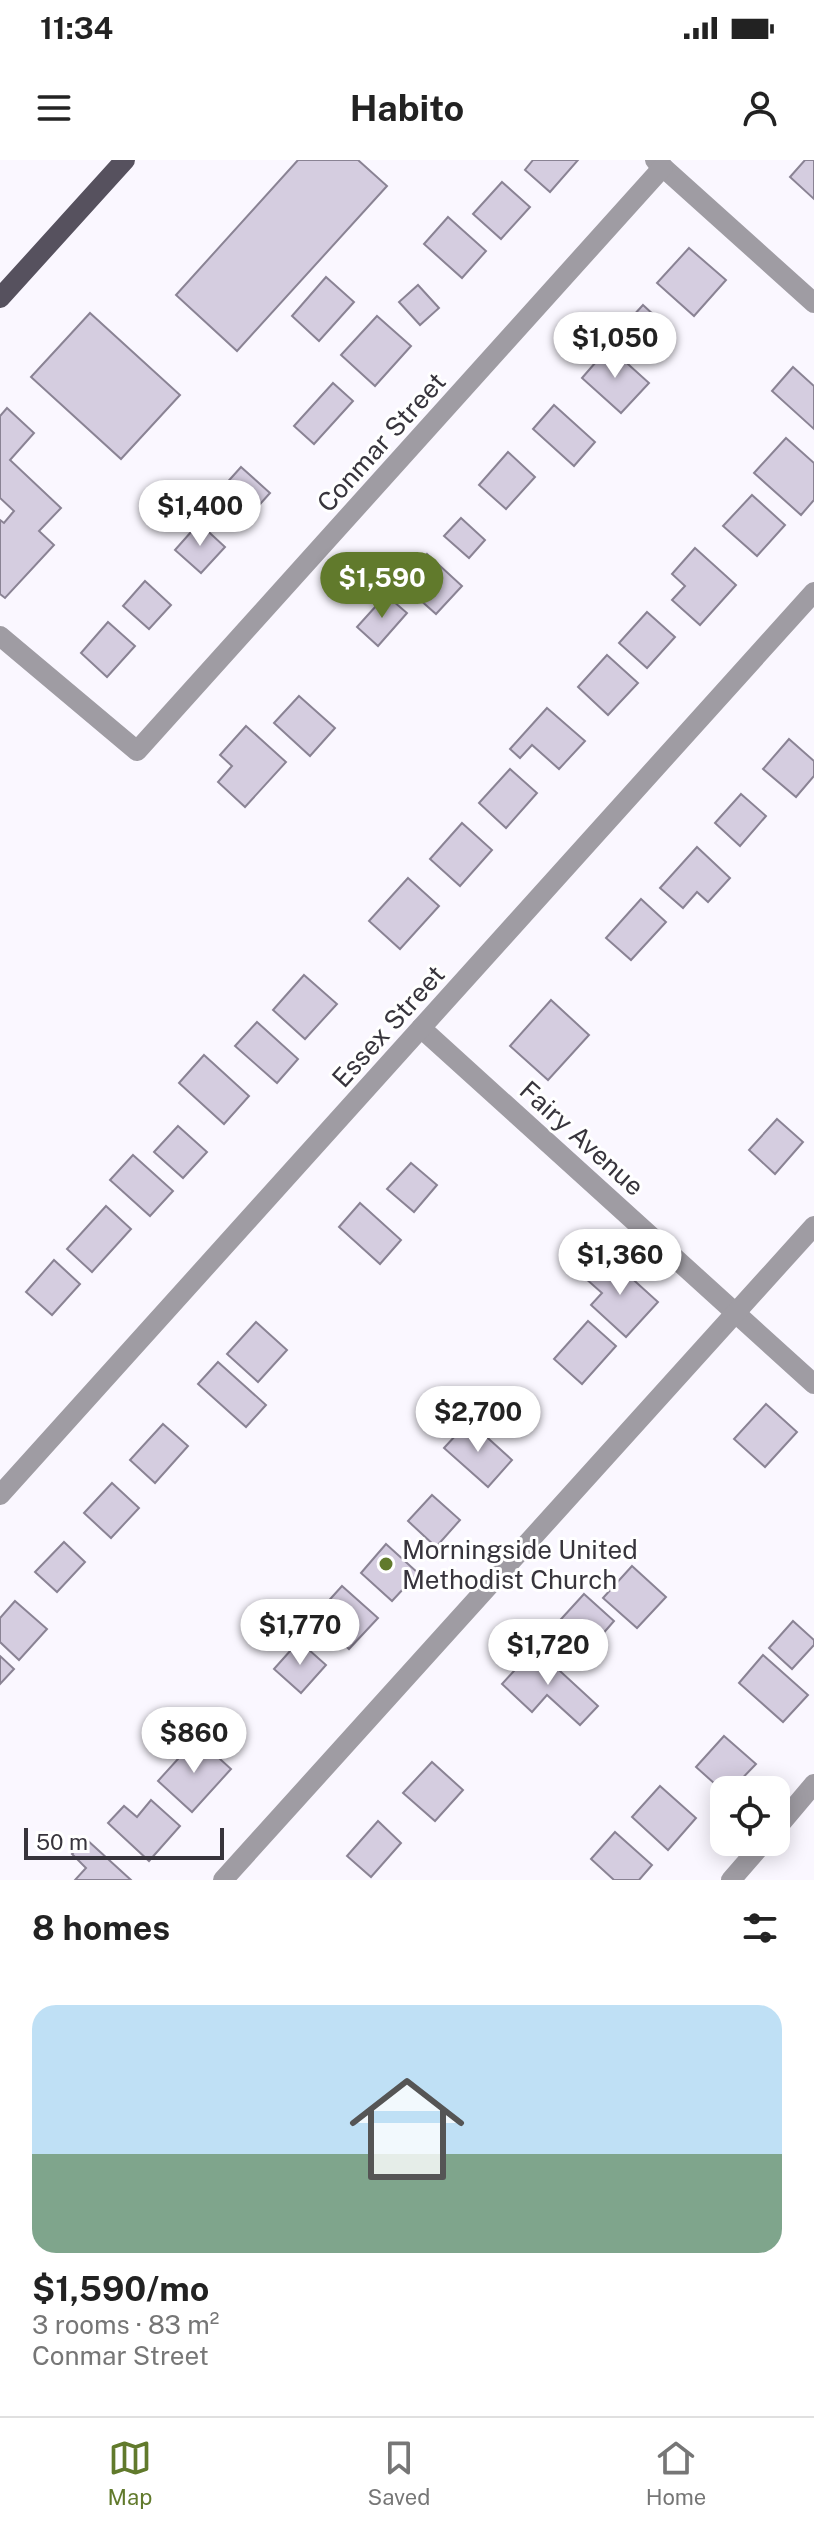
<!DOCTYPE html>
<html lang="en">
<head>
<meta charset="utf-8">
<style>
  :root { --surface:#fff; --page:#f6f6f6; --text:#222; --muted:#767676; --line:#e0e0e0; --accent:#617a2c }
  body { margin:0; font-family:"Public Sans",sans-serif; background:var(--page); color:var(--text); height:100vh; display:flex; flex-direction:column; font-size:30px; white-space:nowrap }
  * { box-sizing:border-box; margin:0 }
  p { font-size:26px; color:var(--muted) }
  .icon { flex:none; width:44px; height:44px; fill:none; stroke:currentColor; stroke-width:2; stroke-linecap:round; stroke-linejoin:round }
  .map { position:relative; height:1720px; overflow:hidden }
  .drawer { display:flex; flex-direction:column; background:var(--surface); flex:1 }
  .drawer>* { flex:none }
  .tools { position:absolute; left:710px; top:1616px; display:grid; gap:16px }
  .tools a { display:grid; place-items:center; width:80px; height:80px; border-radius:16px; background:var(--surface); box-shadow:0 4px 20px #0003; font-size:40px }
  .scale { position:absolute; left:24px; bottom:20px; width:200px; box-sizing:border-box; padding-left:8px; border:4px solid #37343c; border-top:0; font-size:22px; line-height:28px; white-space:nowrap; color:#37343c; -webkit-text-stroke:6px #fff; paint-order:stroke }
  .price { position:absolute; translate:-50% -68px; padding:0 18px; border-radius:28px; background:#fff; color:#222; font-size:26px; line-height:52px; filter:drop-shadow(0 2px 4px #0008) }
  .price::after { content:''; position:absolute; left:50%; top:48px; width:24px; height:18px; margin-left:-12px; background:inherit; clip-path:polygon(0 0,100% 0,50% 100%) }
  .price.on { background:var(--accent); color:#fff }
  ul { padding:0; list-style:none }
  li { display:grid; align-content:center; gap:16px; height:424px; padding:0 32px }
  li span { display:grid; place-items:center; height:248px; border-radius:24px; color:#555 }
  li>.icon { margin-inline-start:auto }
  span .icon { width:144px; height:144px; fill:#fffc; stroke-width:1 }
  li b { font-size:34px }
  h2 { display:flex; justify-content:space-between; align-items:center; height:96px; padding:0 32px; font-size:34px }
  .status { display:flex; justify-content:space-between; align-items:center; height:56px; padding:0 40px; background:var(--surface); direction:ltr }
  .status svg { height:22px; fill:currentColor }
  header { display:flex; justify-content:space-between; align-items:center; height:104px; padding:0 32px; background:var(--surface); font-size:36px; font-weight:700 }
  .tab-bar { display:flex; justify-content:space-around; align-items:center; height:112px; border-top:2px solid var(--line); background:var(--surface); font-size:22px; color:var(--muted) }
  .tab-bar a { display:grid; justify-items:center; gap:4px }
  .tab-bar .on { color:var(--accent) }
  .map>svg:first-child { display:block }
  .building { fill:#d5cde0; stroke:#8a8394; stroke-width:2 }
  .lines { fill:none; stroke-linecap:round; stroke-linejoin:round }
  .minor { stroke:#9f9ca3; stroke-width:20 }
  .major { stroke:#56515e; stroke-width:20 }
  .poi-dot { fill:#617a2c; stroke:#fff; stroke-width:3 }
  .labels { text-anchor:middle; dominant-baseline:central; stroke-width:6; stroke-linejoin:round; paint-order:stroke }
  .street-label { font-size:26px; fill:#37343c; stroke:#fff }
  .poi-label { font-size:26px; fill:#37343c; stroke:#fff; text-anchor:start }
</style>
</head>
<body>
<div class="status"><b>11:34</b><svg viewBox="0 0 49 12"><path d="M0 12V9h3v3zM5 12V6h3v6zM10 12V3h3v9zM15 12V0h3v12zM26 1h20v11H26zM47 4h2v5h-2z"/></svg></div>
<header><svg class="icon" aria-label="menu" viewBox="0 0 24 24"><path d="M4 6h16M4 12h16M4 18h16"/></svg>Habito<svg class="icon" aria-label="person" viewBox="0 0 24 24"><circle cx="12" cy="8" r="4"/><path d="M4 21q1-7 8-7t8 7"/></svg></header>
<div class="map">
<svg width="814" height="1720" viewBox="0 0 814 1720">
  <rect width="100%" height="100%" fill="#faf7ff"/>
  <!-- building -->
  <g class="building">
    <path d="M298,0h60l29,26 -150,165 -61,-56z"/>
    <path d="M533,0h45l-28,32 -25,-22z"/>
    <path d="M805,0h9v39l-24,-22z"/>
    <path d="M502,22l28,25 -29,32 -28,-25z"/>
    <path d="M448,57l38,34 -24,27 -38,-34z"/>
    <path d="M689,88l37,32 -32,36 -37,-33z"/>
    <path d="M326,117l28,25 -35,39 -27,-25z"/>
    <path d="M418,125l21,23 -19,17 -21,-23z"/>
    <path d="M643,145l25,23 -22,24 -25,-23z"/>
    <path d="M90,153l90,82 -59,64 -90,-82z"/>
    <path d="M377,156l34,30 -36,40 -34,-31z"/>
    <path d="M609,187l40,36 -28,30 -39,-35z"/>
    <path d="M793,207l21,19v43l-42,-38z"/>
    <path d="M333,223l20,18 -39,43 -20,-18z"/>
    <path d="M554,245l41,37 -21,24 -41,-37z"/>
    <path d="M7,248l27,25 -24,27 51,48 -22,23 15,14 -49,53 -5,-4v-74l4,3 10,-12 -14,-13v-82z"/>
    <path d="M786,278l28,25v37l-13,15 -47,-42z"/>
    <path d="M508,292l27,25 -29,32 -27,-24z"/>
    <path d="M241,307l29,26 -26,29 -29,-26z"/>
    <path d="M752,335l33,30 -28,31 -34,-30z"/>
    <path d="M461,358l24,22 -16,18 -25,-22z"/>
    <path d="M199,363l26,24 -24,26 -26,-23z"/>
    <path d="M695,388l41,37 -36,40 -28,-25 13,-14 -13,-12z"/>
    <path d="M427,394l35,32 -26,28 -35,-31z"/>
    <path d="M145,421l26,24 -22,24 -26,-23z"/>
    <path d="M386,435l21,18 -29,33 -21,-19z"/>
    <path d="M647,452l28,25 -28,31 -28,-25z"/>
    <path d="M108,462l27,24 -28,31 -26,-24z"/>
    <path d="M607,495l31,28 -30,32 -30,-28z"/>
    <path d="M299,536l36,32 -25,28 -36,-33z"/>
    <path d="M547,548l38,33 -26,28 -27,-24 -12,13 -10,-9z"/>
    <path d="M246,566l40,36 -41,45 -27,-25 14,-16 -12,-11z"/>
    <path d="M789,579l25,22v15l-18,21 -33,-28z"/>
    <path d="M510,609l27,24 -31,35 -27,-25z"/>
    <path d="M741,634l25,22 -26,30 -25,-23z"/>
    <path d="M462,663l30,27 -32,36 -30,-27z"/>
    <path d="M697,687l33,31 -22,24 -11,-10 -14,16 -23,-20z"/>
    <path d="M408,718l31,28 -39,43 -31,-28z"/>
    <path d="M641,739l25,23 -35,38 -25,-22z"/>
    <path d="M304,815l33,29 -32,35 -32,-29z"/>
    <path d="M551,840l38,35 -41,45 -38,-34z"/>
    <path d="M257,862l41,37 -21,24 -42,-37z"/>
    <path d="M204,895l45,41 -25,28 -45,-41z"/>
    <path d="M777,959l26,23 -28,32 -26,-24z"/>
    <path d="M178,966l29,26 -24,26 -29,-26z"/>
    <path d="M133,995l40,36 -23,25 -40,-36z"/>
    <path d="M411,1003l26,22 -23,27 -27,-23z"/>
    <path d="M360,1043l41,37 -21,24 -41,-37z"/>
    <path d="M106,1046l25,23 -39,43 -25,-23z"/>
    <path d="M606,1095l52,47 -32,35 -35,-32 11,-12 -17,-15z"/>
    <path d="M54,1100l26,24 -28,31 -26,-23z"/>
    <path d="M588,1161l28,25 -34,38 -28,-25z"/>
    <path d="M256,1162l31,28 -29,32 -31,-28z"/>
    <path d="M218,1202l48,43 -20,22 -48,-43z"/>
    <path d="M766,1244l31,28 -32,35 -31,-28z"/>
    <path d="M469,1261l43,39 -24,27 -44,-39z"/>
    <path d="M163,1264l25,22 -33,37 -25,-23z"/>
    <path d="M112,1323l27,25 -28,30 -27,-25z"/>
    <path d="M432,1335l28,25 -24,27 -28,-26z"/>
    <path d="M64,1382l21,20 -28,30 -22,-20z"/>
    <path d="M386,1384l32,29 -26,28 -31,-28z"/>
    <path d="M632,1406l34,31 -29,31 -34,-30z"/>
    <path d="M342,1426l36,32 -29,31 -35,-32z"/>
    <path d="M584,1434l30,27 -41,47 -31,-28z"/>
    <path d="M15,1441l32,28 -28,31 -19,-18v-24z"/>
    <path d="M793,1461l21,19v5l-22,24 -23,-21z"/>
    <path d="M299,1481l27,24 -25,28 -27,-24z"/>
    <path d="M535,1488l63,58 -18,19 -33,-30 -15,17 -30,-28z"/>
    <path d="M763,1495l45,40 -25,27 -44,-39z"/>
    <path d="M0,1496l14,13 -14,15z"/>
    <path d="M724,1576l32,28 -25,26h-7v2l-28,-25z"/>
    <path d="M197,1578l34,31 -39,43 -34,-31z"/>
    <path d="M432,1602l31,28 -28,31 -32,-28z"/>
    <path d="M660,1626l36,32 -28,32 -36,-33z"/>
    <path d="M151,1640l29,26 -31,35 -41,-38 16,-17 13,11z"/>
    <path d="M378,1661l23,22 -30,34 -24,-21z"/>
    <path d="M615,1672l37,33 -13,15h-25l-23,-21z"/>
    <path d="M86,1679l45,41h-56l11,-12 -14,-14z"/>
  </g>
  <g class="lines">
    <!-- minor -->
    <g class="minor">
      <path d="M655,0l159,143"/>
      <path d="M0,476l137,115 526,-584"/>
      <path d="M421,868l393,356"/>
      <path d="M0,1335l814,-903"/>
      <path d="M776,1669l38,-45"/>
      <path d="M223,1720l591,-654"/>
      <path d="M731,1720l33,-38"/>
    </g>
    <!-- major -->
    <path class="major" d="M0,138l125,-138"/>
  </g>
  <!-- markers -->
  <circle class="poi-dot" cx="386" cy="1404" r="8"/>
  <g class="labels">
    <!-- street labels -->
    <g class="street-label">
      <text transform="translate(381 282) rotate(-48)">Conmar Street</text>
      <text transform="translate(388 866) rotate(-48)">Essex Street</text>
      <text transform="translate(582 978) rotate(42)">Fairy Avenue</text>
    </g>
    <!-- poi labels -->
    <g class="poi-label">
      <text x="402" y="1389">Morningside United<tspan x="402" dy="30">Methodist Church</tspan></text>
    </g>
  </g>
</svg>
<div class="tools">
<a><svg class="icon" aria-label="locate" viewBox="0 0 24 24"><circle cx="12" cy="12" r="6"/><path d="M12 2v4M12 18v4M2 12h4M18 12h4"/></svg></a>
</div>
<div class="scale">50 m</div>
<b class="price" style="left:615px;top:220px">$1,050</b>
<b class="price" style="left:200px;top:388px">$1,400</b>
<b class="price on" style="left:382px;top:460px">$1,590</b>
<b class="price" style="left:620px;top:1137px">$1,360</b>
<b class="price" style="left:478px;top:1294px">$2,700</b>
<b class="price" style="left:300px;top:1507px">$1,770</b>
<b class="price" style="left:548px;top:1527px">$1,720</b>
<b class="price" style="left:194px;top:1615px">$860</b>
</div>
<section class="drawer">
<h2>8 homes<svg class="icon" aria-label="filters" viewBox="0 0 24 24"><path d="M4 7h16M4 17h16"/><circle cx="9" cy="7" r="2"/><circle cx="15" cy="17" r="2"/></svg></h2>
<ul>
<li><span style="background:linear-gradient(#bfe0f5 60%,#7fa58c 0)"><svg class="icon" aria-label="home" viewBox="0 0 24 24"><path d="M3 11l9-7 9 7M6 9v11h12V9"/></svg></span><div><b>$1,590/mo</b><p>3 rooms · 83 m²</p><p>Conmar Street</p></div></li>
</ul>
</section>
<nav class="tab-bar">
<a class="on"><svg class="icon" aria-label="map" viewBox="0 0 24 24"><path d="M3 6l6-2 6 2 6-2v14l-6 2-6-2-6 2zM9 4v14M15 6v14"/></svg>Map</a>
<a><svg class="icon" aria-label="saved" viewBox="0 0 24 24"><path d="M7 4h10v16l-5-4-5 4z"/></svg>Saved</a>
<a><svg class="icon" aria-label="home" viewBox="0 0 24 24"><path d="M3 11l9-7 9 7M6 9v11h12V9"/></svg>Home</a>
</nav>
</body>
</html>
